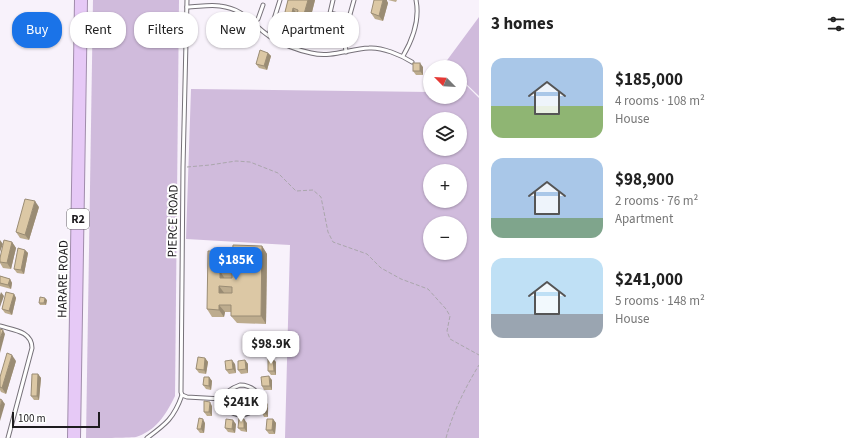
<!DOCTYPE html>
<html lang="en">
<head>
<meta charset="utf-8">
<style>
  :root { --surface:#fff; --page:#f6f6f6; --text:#222; --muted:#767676; --accent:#1a73e8 }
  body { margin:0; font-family:"Source Sans 3",sans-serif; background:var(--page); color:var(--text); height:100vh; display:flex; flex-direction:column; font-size:15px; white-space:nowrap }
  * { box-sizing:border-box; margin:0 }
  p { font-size:13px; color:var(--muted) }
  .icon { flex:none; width:22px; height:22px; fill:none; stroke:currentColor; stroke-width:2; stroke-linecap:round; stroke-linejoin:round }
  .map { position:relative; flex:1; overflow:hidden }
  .panel { display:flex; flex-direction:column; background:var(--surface); width:380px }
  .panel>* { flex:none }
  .banner { position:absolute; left:12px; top:12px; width:380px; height:36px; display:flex; gap:8px }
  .needle { width:26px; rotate:294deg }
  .fabs { position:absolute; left:423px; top:60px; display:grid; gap:8px }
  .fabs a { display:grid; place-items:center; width:44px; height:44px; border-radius:50%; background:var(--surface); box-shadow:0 1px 3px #0004; font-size:20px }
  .scale { position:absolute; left:12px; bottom:10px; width:88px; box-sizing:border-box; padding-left:4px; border:2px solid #1e1c1f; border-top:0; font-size:11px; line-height:14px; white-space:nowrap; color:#1e1c1f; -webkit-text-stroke:3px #fff; paint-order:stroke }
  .price { position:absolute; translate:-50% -34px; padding:0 9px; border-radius:8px; background:#fff; color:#222; font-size:13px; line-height:26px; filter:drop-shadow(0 1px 2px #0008) }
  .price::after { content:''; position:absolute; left:50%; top:24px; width:12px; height:9px; margin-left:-6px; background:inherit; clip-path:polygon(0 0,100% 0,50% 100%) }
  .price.active { background:var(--accent); color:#fff }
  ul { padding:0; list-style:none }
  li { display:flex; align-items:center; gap:12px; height:100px; padding:0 12px }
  li span { display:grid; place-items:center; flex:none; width:112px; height:80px; border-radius:12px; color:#555 }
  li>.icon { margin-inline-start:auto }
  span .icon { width:48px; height:48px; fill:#fffc; stroke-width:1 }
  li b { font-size:17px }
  h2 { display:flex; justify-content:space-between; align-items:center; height:48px; padding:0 12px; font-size:17px }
  .pill { padding:0 14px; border-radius:16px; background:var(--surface); box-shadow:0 1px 3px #0004; font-size:14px; line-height:36px }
  .pill.active { background:var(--accent); color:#fff }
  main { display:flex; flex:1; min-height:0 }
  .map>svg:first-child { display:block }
  .green { fill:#d0bbdc; fill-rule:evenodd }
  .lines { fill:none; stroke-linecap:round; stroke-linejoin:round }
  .lane-casing { stroke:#767179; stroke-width:5 }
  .highway-casing { stroke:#a08cab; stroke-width:14 }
  .path { stroke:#aaa6ac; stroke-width:1; stroke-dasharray:4 2; stroke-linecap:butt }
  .lane { stroke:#fff; stroke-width:3 }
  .highway { stroke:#e6c9f6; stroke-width:12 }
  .wall { fill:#bdac8e }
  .shaded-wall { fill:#9a8c74 }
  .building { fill:#dcc8a5; stroke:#9a8c74; fill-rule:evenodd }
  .labels { text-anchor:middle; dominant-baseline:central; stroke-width:4; stroke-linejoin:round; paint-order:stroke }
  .shield { fill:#fff; stroke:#626062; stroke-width:1 }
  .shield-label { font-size:12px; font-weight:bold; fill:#1e1c1f }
  .street-label { font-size:13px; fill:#1e1c1f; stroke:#fff }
</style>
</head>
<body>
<main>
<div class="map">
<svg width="479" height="438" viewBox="0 0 479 438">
  <rect width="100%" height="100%" fill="#f8f2fb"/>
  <!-- green -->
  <g class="green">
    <path d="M93,0h86l-4,396c-9,19 -20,35 -39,41 -9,1 -39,1 -50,1z"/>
    <path d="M479,17v79l-19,-18v-11h-11l-4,-4z"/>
    <path d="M460,79l19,19v340h-194l5,-193 -104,-6 5,-150 239,3v5h30zM430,119h30v30h-30zM430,171h30v30h-30zM430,223h30v30h-30z"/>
  </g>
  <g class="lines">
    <!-- lane casing -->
    <g class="lane-casing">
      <g id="lane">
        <path d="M187,0l-4,167 -2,225 1,3 5,2 35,2"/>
        <path d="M333,0l-3,13 19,5 5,-18"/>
        <path d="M187,7c10,0 23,-3 33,-1 25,3 31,18 49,30 13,8 28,14 42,17 20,5 38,-4 58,-5 13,-1 32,7 43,14"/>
        <path d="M345,18l-2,9 3,25"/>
        <path d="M254,23l4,-4 5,-14"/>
        <path d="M269,35l11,-35"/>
        <path d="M403,56c10,-17 17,-36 13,-56"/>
        <path d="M0,326c13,4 32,5 32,22l-24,90"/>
        <path d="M240,385c10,0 26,9 17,21 -17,24 -56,-7 -17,-21z"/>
        <path d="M147,438c19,-14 27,-20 35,-43"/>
      </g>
    </g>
    <!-- highway casing -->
    <g class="highway-casing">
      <path id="highway" d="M74,438l7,-438"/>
    </g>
    <!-- path -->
    <g class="path">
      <path d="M187,167l23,-2 26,-4 14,1 28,11 18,18 17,-1 8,7 7,35 5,10 34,12 14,14 20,11 27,10 18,20 4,7 -3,15 3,8 29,16"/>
      <path d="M446,438c7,-26 19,-50 33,-73"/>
    </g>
    <!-- lane -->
    <use href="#lane" class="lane"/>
    <!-- highway -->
    <use href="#highway" class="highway"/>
  </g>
  <!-- wall -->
  <g class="wall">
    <path d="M288,0h27l-7,28 -7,-1 -4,-6 -1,4 -6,-1 -6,-8z"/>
    <path d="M388,0h9l-1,2z"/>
    <path d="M387,1l1,2 -5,18 -8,-2 -4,-6z"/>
    <path d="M329,21l3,4 -3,7 -7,-1 -3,-4z"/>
    <path d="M268,53l3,3 -4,14 -8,-2 -3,-4z"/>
    <path d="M423,67v8h-7l-3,-4z"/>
    <path d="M39,207l-10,33 -9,-2 -4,-6z"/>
    <path d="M12,242l4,6 -5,21 -8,-1 -3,-5v-5z"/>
    <path d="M262,246l5,8 -1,70 -29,-1 -6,-7v-4h-6l-1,5h-12l-5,-8 13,-58 5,8h7z"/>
    <path d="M25,250l3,3 -4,21 -7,-1 -3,-4z"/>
    <path d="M0,276l10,3 2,4 -1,6 -11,-3z"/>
    <path d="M14,294l2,4 -4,17 -7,-2 -3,-4z"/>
    <path d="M47,300l-1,5h-6l-1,-2z"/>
    <path d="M205,358l3,4 -2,12 -7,-1 -3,-4z"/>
    <path d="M273,359l3,3v13h-5l-3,-4z"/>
    <path d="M245,360l3,4v9l-7,1 -3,-4z"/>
    <path d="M16,361l-10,33 -5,-2 -1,-2v-13z"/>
    <path d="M235,364l1,9 -7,1 -3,-4z"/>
    <path d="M38,374l3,4 -2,22h-5l-3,-4z"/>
    <path d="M209,377l3,4 -1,9 -5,-1 -3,-4z"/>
    <path d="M272,380v10h-8l-2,-4z"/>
    <path d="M266,401l2,4v12h-4l-2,-4z"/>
    <path d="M212,406v10h-5l-3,-4z"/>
    <path d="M273,419l3,4 -1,11h-6l-3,-4z"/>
    <path d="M205,423l-1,10h-4l-3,-4z"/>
    <path d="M247,423v9l-6,-1 -3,-3z"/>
    <path d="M236,424l-1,9 -7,-1 -3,-4z"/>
  </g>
  <!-- shaded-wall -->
  <g class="shaded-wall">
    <path d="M308,0h7l-7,28 -6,-7z"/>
    <path d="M383,0h4v1l1,2 -5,18 -4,-5z"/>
    <path d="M293,8l5,8 -2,3 1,2 -1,4 -5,-7z"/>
    <path d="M329,21l3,4 -3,7 -2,-3z"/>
    <path d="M268,53l3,3 -4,14 -3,-4z"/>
    <path d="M420,63l3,4v8l-3,-4z"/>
    <path d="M35,201l4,6 -10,33 -4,-5z"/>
    <path d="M0,240l3,4 -3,8z"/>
    <path d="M12,242l4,6 -5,21 -4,-6z"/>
    <path d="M262,246l5,8 -1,70 -5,-8z"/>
    <path d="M25,250l3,3 -4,21 -3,-4z"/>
    <path d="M220,251l6,8h-6z"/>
    <path d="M220,271l5,8 -5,-1z"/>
    <path d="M10,279l2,4 -1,6 -3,-4z"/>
    <path d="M219,286l6,8 -6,-1z"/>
    <path d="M1,292l3,4 -4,11v-12z"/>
    <path d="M14,294l2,4 -4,17 -3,-4z"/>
    <path d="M45,298l2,2 -1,5 -2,-2z"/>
    <path d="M219,305l6,7 -1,5 -5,-7z"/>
    <path d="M3,330l2,4 -5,19v-14z"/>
    <path d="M12,355l4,6 -10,33 -4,-6z"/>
    <path d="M205,358l3,4 -2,12 -2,-4z"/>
    <path d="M273,359l3,3v13l-2,-4z"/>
    <path d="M232,360l3,4 1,9 -3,-4z"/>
    <path d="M245,360l3,4v9l-2,-4z"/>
    <path d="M38,374l3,4 -2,22 -2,-4z"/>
    <path d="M269,376l3,4v10l-2,-4z"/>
    <path d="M209,377l3,4 -1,9 -2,-4z"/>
    <path d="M2,400l3,4 -5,17v-13z"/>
    <path d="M266,401l2,4v12l-3,-4z"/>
    <path d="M210,402l2,4v10l-3,-4z"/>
    <path d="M203,419l2,4 -1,10 -3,-4z"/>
    <path d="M244,419l3,4v9l-3,-4z"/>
    <path d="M273,419l3,4 -1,11 -3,-4z"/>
    <path d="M233,420l3,4 -1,9 -3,-4z"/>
  </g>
  <!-- building -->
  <g class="building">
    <path d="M288,0h20l-6,21 -6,-2 2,-9 -5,-2 -2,10 -7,-2z"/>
    <path d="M374,0h9l-4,16 -8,-3z"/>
    <path d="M321,19l8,2 -2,8 -8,-2z"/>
    <path d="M260,50l8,3 -4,13 -8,-2z"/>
    <rect x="413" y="63" width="7" height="8"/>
    <path d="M25,199l10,2 -10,34 -9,-3z"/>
    <path d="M4,240l8,2 -5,21 -7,-1v-4z"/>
    <path d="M233,245l29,1 -1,70h-30v-11h-12v5l-12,-1 1,-58h12v8h12zM220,271h12v7h-12zM219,286l13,1v6h-13z"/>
    <path d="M18,248l7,2 -4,20 -7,-1z"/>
    <path d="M0,276l10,3 -2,6 -8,-2z"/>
    <path d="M6,292l8,2 -5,17 -7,-2z"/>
    <path d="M40,297l5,1 -1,5h-5z"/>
    <path d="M0,329l3,1 -3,9z"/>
    <path d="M7,353l5,2 -10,33 -2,-1v-10z"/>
    <path d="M198,357l7,1 -1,12 -8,-1z"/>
    <path d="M268,359h5l1,12h-6z"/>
    <path d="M232,360l1,9 -7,1 -1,-9z"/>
    <path d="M245,360l1,9 -8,1v-9z"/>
    <path d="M32,374h6l-1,22h-6z"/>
    <path d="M269,376l1,10h-8l-1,-9z"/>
    <path d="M204,377h5v9l-6,-1z"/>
    <path d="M0,399l2,1 -2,8z"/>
    <path d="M204,401l6,1 -1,10h-5z"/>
    <path d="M262,401h4l-1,12h-3z"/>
    <path d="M199,418l4,1 -2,10h-4z"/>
    <path d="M239,418l5,1v9h-6z"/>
    <path d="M226,419l7,1 -1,9 -7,-1z"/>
    <path d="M267,419h6l-1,11h-6z"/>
  </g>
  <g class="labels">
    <!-- shield labels -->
    <rect class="shield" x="67" y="209" width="22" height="20" rx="3"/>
    <g class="shield-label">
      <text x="78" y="219">R2</text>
    </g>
    <!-- street labels -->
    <g class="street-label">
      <text transform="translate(173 221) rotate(-89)">PIERCE ROAD</text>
      <text transform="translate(63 279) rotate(-89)">HARARE ROAD</text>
    </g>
  </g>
</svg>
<div class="fabs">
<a><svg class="needle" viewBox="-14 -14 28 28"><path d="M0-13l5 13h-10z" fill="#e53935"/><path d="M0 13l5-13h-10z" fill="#767676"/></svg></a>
<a><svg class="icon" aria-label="layers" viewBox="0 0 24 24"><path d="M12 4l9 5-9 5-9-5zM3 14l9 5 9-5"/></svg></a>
<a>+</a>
<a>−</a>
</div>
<div class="scale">100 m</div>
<b class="price active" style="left:236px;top:281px">$185K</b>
<b class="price" style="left:271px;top:365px">$98.9K</b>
<b class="price" style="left:241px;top:423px">$241K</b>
<div class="banner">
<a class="pill active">Buy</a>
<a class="pill">Rent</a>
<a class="pill">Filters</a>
<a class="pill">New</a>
<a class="pill">Apartment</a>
</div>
</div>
<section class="panel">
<h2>3 homes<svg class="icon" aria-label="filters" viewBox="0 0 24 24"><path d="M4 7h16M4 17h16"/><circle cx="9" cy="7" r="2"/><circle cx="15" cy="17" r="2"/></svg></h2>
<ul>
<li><span style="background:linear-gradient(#a9c7e8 60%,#8fb573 0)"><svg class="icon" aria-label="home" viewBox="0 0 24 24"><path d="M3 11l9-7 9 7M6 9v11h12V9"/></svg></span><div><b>$185,000</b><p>4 rooms · 108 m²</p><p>House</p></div></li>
<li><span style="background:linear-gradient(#a9c7e8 75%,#7fa58c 0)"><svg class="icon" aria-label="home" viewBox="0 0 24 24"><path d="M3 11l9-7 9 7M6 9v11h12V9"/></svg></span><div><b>$98,900</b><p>2 rooms · 76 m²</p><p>Apartment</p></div></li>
<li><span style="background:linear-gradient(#bfe0f5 70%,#9aa5b1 0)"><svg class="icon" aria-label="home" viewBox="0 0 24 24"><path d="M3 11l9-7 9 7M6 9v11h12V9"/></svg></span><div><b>$241,000</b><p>5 rooms · 148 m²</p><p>House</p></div></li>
</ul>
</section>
</main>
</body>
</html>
